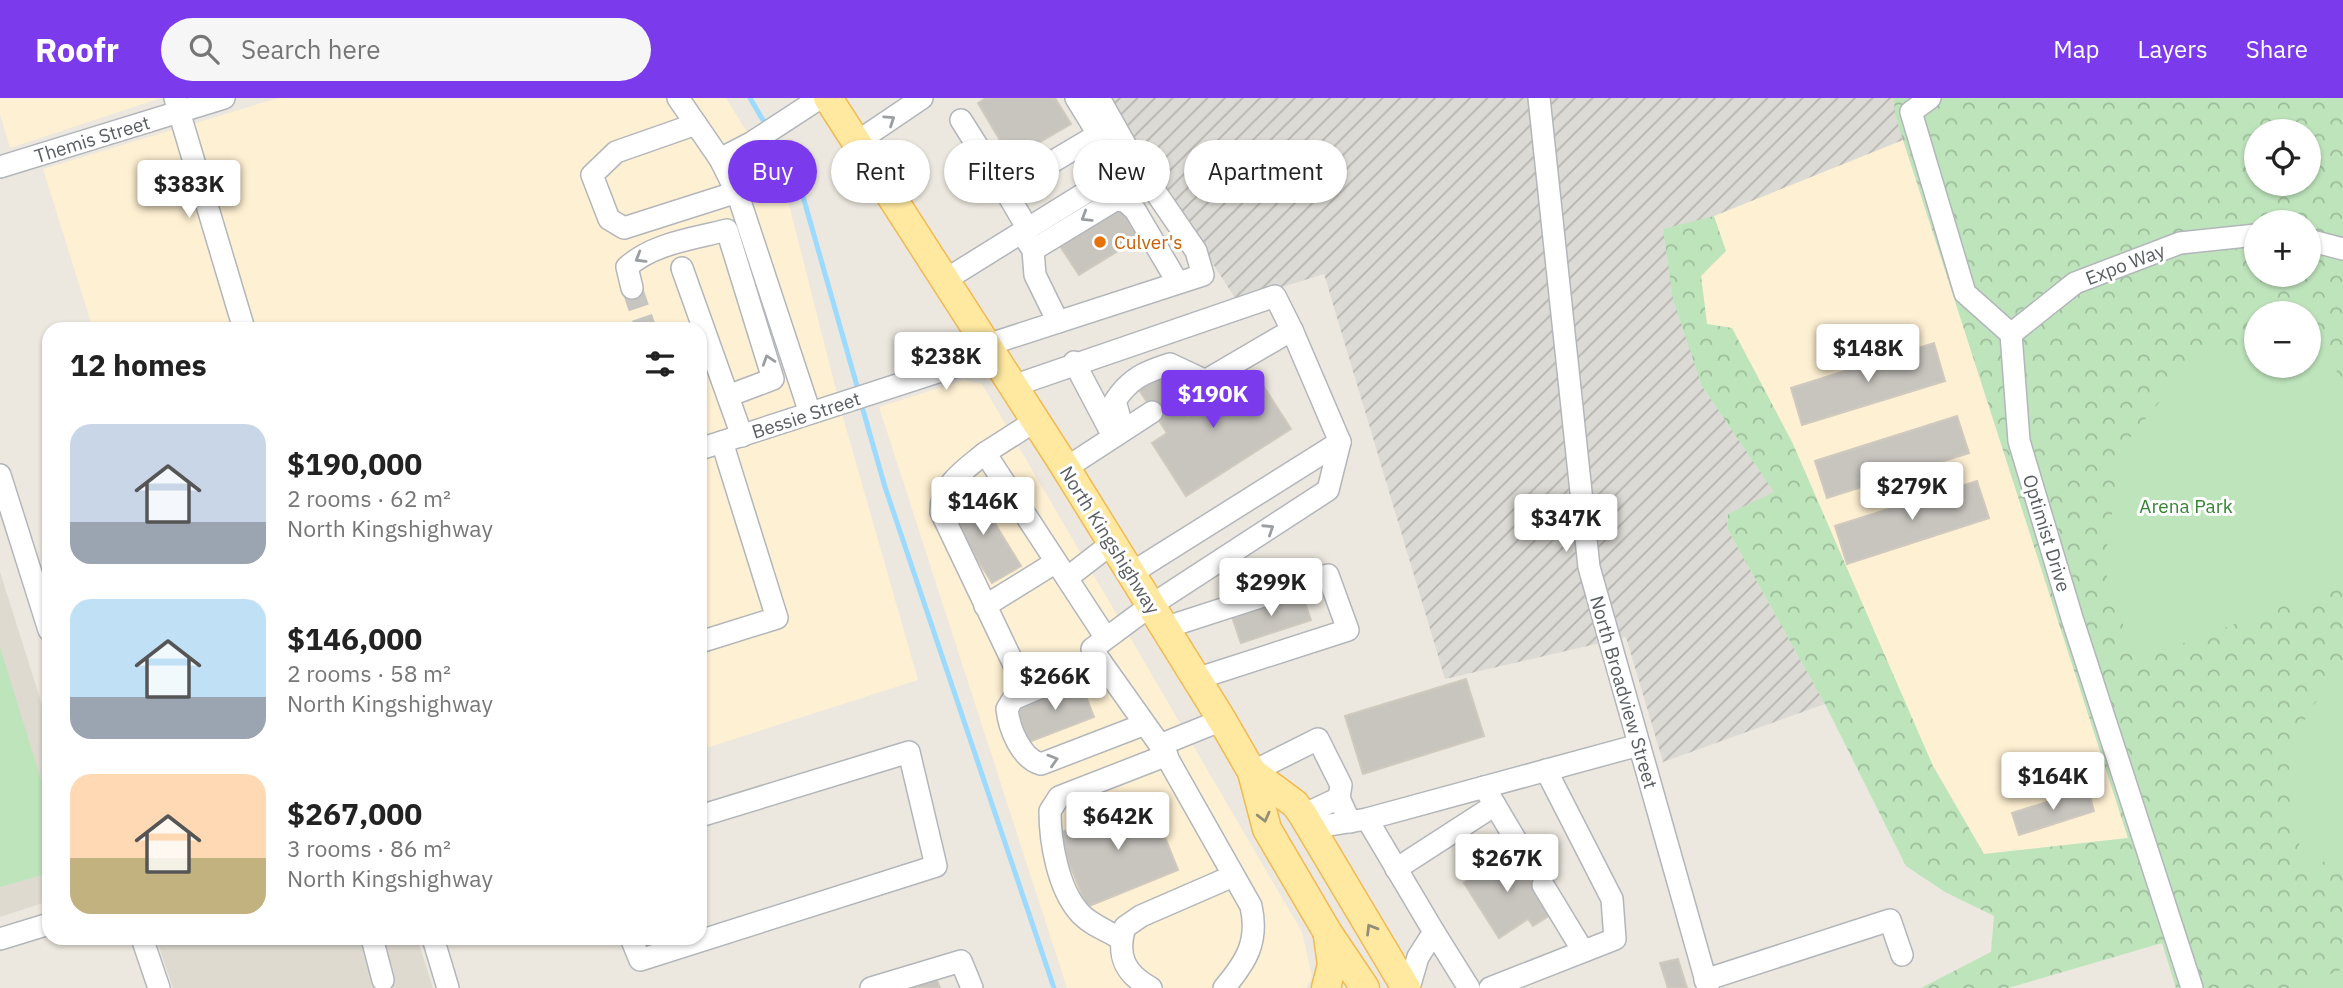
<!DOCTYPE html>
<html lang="en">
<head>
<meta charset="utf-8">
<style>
  :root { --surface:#fff; --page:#f6f6f6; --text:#222; --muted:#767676; --accent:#7c3aed }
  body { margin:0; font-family:"IBM Plex Sans",sans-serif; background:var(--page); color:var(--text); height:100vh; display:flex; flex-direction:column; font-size:26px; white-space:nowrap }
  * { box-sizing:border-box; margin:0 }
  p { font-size:23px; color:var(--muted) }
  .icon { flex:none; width:38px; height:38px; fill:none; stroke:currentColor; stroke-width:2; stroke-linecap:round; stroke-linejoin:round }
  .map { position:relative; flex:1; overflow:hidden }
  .panel { position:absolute; left:42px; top:224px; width:665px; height:623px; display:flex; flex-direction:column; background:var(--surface); border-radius:21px; box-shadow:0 2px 5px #0004 }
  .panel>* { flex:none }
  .guide { position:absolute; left:728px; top:42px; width:665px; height:63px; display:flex; gap:14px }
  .fabs { position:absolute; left:2244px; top:21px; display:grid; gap:14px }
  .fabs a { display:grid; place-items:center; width:77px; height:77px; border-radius:50%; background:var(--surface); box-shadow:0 2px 5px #0004; font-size:35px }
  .price { position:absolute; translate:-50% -60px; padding:0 16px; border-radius:7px; background:#fff; color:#222; font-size:23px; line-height:46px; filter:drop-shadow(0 2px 4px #0008) }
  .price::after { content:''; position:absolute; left:50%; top:42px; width:21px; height:16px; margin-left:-10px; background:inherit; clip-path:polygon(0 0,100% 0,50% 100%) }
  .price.active { background:var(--accent); color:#fff }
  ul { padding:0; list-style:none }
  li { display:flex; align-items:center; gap:21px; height:175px; padding:0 28px }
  li span { display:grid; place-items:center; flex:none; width:196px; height:140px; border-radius:21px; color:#555 }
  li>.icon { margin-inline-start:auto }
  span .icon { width:84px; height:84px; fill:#fffc; stroke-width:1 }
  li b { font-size:30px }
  h2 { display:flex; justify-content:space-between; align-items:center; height:84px; padding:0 28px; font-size:30px }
  .pill { padding:0 24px; border-radius:32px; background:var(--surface); box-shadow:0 2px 5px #0004; font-size:24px; line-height:63px }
  .pill.active { background:var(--accent); color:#fff }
  header { display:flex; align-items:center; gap:42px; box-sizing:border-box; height:98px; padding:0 35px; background:var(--accent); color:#fff }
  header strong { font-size:33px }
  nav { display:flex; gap:38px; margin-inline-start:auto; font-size:24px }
  .search { width:490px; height:63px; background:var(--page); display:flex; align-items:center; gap:18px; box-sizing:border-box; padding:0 24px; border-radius:38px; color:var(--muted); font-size:26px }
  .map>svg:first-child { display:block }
  .commercial { fill:#fef0d2 }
  .industrial { fill:url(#industrial-furrows) }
  .education { fill:#dedad0 }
  .forest { fill:url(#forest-crowns); fill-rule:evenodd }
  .pitch { fill:#bee4bb }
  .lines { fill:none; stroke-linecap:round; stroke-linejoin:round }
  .stream { stroke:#9cdbff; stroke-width:5 }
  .building { fill:#c8c5bf; stroke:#d0c9be; stroke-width:2 }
  .minor-tunnel { stroke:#c7c5c0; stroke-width:21; stroke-dasharray:21 10; stroke-linecap:butt }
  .minor-casing { stroke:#b2b6bb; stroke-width:24 }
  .major-casing { stroke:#f2b952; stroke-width:31 }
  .minor { stroke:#fff; stroke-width:21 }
  .major { stroke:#ffe9a1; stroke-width:28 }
  .oneway { stroke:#9b9ea0 }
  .oneway2 { stroke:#928e77 }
  .food-dot { fill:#e8710a; stroke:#fff; stroke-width:2.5 }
  .labels { text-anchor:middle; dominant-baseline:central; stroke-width:6; stroke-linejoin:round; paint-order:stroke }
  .street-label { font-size:19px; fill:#585d61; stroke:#fff }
  .food-label { font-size:19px; fill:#c56008; stroke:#fff; text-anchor:start }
  .park-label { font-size:19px; fill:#368434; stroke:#fff }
</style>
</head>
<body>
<header>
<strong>Roofr</strong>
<div class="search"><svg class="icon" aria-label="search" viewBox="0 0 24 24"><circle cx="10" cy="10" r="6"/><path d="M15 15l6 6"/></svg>Search here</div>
<nav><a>Map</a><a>Layers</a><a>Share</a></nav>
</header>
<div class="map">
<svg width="2343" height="890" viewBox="0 0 2343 890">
  <defs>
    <pattern id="industrial-furrows" width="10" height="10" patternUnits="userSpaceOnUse" patternTransform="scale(1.75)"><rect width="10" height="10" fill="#dcdad4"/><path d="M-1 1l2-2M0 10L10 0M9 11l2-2" fill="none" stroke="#b5b4af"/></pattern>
    <pattern id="forest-crowns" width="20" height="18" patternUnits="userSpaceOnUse" patternTransform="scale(1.75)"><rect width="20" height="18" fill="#bee4bb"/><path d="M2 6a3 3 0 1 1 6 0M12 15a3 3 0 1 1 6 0" fill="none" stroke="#9dbc9b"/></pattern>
  </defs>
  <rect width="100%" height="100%" fill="#ece8df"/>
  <!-- commercial -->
  <g class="commercial">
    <path d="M0,0h161l-151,50 -10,-34z"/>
    <path d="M278,0h448l61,99 57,224 74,259 -218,70v-421h-607l-50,-160z"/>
    <path d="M1903,42l225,698 -144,16 -56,-97 -135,-313 -61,-116 -25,-4 -6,-48 24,-25 -11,-35z"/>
    <path d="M964,282l18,4 320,548 10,44 -6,12h-239l-188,-581z"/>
  </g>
  <!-- industrial -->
  <path class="industrial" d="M1105,0h789l9,42 -199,80 -41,9 39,157 73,107 -47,21 -1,14 98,176 -162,58 -37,-125 -181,42 -121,-405 -87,27z"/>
  <!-- education -->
  <g class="education">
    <path d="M0,474l49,155v174l-49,16z"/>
    <path d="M156,840h261l16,50h-260z"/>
  </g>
  <!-- forest -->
  <path class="forest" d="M1894,0h449v890h-167l-14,-45 -154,45h-87l70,-36 3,-36 -49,-24 -39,-26 -81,-162 -98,-176 1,-14 46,-22 -72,-106 -29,-87 -10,-70 51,-13 12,35 -25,25 6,48 25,4 61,116 140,322 51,88 144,-16 -233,-723zM2256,33h52v53h-52zM2256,124h52v53h-52zM2256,215h52v53h-52z"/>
  <!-- pitch -->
  <g class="pitch">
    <path d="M2330,248l13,48v190l-208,77 -31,-94 18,-120 80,-96 54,-2v17h52v-19z"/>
    <path d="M0,549l49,158v68l-49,14z"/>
    <path d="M2343,577v181l-40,12 -15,-96 20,-62z"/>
    <path d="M2343,871v19h-39v-3z"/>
  </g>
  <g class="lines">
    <!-- stream -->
    <g class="stream">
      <path d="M750,0l17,29"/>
      <path d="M772,37l28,51 59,207"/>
      <path d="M861,305l24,84 169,501"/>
    </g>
  </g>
  <!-- building -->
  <g class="building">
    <path d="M986,0h69l16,26 -60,35 -33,-56z"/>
    <path d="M1117,105l22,35 -60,37 -19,-29z"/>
    <path d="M1934,245l11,38 -143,44 -11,-37z"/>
    <path d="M1255,275l36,56 -105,67 -34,-53 15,-10 -29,-45 21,-14 28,43z"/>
    <path d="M1957,318l12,37 -142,45 -12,-37z"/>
    <path d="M1977,383l12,37 -142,46 -12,-38z"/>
    <path d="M975,393l46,75 -29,17 -46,-74z"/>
    <path d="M1302,496l9,26 -70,23 -9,-26z"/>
    <path d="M1466,581l18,57 -121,38 -18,-58z"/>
    <path d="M1080,583l14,36 -65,25 -14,-36z"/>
    <path d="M2088,691l6,22 -75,24 -7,-22z"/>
    <path d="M1149,699l29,73 -91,37 -30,-73z"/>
    <path d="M1507,746l45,70 -19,12 -5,-7 -29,19 -35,-55 32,-21 -5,-8z"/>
    <path d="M1678,861l9,29h-19l-8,-25z"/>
    <path d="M935,877l5,13h-40z"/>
  </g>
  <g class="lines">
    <!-- minor-tunnel -->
    <path class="minor-tunnel" d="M632,190l14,41"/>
    <!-- minor casing -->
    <g class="minor-casing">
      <g id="minor">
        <path d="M175,0l69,231"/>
        <path d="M678,0l42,61 18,36 72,218"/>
        <path d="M1076,0l22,36"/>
        <path d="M1539,0l50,469 119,421"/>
        <path d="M1930,0l-19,14 54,181 46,41 8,107 53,177 120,370"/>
        <path d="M961,22l44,70"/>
        <path d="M696,26l-80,28 -24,23 17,44 15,9 113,-36"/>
        <path d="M857,44l65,-44"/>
        <path d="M720,61l31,-16 69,-45"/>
        <path d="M0,69l224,-69"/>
        <path d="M1028,131l-23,-39 109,-65"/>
        <path d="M2308,142l35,9"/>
        <path d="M1027,143l6,9 2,25 23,47"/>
        <path d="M1033,152l82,-50 10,1 10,9 43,73"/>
        <path d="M682,170l60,168"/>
        <path d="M945,182l190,-118 -36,-64"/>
        <path d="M632,190l-5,-21c27,-24 66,-28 100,-37l46,149 -45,17"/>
        <path d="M2011,236l64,-51 105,-40 76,-8"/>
        <path d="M987,247l216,-70 -7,-24 -61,-89"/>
        <path d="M1074,264l39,74"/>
        <path d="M1013,288l262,-90 17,34"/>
        <path d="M1035,323l-50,32 121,185"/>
        <path d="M1123,331l-8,-28c15,-23 30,-29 55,-37l34,16"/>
        <path d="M700,351l293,-95"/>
        <path d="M985,355c-19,16 -45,32 -44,59l75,157c10,12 23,10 36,3"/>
        <path d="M1066,370l86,-56"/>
        <path d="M0,377l49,155"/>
        <path d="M1130,476l210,-132 -48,-112 -118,69"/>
        <path d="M1067,480l44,-34"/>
        <path d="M985,508l71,-44"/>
        <path d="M1164,530l164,-53 20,55 -152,49"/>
        <path d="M700,544l77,-24 -55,-176"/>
        <path d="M1101,564l-9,-13 58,-43 178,-116 12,-48"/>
        <path d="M1222,622l-62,25 91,161c8,36 -5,56 -27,82"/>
        <path d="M1145,626l-104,40c-20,-5 -32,-36 -34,-55l6,-10 88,-37 59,83"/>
        <path d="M1252,674l66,-33 23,46 -2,13 11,24"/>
        <path d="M1495,707l35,59"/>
        <path d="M1303,717l36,-17"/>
        <path d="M1367,721l67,113 -16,25 -9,31"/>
        <path d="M1311,730l56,-9 272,-74"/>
        <path d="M1396,771l99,-64 -11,-18"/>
        <path d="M1543,787l40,66"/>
        <path d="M1434,834l35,56"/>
        <path d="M142,840l17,50"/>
        <path d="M372,840l11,42"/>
        <path d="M433,840l15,50"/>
        <path d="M631,840l9,22 296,-94 -27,-114 -209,64"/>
        <path d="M0,841l49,-15"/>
        <path d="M1121,841c-13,-8 -32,-15 -42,-27 -21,-24 -29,-70 -29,-101l9,-14 108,-42"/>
        <path d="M1705,882l185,-60 12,35"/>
        <path d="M871,890l90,-27 11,27"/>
        <path d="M1151,890c-26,-14 -35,-32 -26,-61l16,-11 92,-40"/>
        <path d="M1490,890l125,-49 -3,-40 -66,-129"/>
      </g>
    </g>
    <!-- major casing -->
    <g class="major-casing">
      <g id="major">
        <path d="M828,0l234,364 160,258 30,52 15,57 61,104 37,55"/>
        <path d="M1252,674l43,32 8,11 103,173"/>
        <path d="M1326,890l6,-23 -4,-29"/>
      </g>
    </g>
    <!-- minor -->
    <use href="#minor" class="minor"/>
    <!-- major -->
    <use href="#major" class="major"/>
  </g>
  <!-- one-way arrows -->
  <defs><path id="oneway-chevron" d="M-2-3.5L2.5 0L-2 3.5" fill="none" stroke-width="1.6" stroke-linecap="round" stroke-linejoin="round" transform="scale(1.75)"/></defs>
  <g class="oneway">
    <use href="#oneway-chevron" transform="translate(890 22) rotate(-34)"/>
    <use href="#oneway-chevron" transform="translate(1086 119) rotate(148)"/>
    <use href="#oneway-chevron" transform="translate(640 160) rotate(149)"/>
    <use href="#oneway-chevron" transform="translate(768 262) rotate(-108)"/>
    <use href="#oneway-chevron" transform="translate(1269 431) rotate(-33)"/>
    <use href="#oneway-chevron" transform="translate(1053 662) rotate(-17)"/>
  </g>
  <g class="oneway2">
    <use href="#oneway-chevron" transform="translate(1264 719) rotate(76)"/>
    <use href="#oneway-chevron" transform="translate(1371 831) rotate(-121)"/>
  </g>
  <!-- markers -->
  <circle class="food-dot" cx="1100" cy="144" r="7"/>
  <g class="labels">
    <!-- street labels -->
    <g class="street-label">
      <text transform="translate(92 41) rotate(-17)">Themis Street</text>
      <text transform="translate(2125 166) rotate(-21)">Expo Way</text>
      <text transform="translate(806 317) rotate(-18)">Bessie Street</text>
      <text transform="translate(2047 435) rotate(73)">Optimist Drive</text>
      <text transform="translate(1110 442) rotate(58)">North Kingshighway</text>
      <text transform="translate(1624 594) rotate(74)">North Broadview Street</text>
    </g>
    <!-- food labels -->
    <g class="food-label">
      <text x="1114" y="144">Culver's</text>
    </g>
    <!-- park labels -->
    <g class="park-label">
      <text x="2186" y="408">Arena Park</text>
    </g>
  </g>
</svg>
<div class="fabs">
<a><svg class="icon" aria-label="locate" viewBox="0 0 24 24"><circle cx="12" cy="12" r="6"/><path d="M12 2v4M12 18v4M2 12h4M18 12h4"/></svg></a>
<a>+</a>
<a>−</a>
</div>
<b class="price" style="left:189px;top:122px">$383K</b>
<b class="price" style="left:1868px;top:286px">$148K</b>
<b class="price" style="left:946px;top:294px">$238K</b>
<b class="price active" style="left:1213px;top:332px">$190K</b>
<b class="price" style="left:1912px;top:424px">$279K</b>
<b class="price" style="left:983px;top:439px">$146K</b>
<b class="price" style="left:1566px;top:456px">$347K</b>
<b class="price" style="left:1271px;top:520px">$299K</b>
<b class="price" style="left:1055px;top:614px">$266K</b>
<b class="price" style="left:2053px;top:714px">$164K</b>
<b class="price" style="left:1118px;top:754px">$642K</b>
<b class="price" style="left:1507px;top:796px">$267K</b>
<div class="guide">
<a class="pill active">Buy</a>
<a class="pill">Rent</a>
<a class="pill">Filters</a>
<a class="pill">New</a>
<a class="pill">Apartment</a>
</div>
<section class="panel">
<h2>12 homes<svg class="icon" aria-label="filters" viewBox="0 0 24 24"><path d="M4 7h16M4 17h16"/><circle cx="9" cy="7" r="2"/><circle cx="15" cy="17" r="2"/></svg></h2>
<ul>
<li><span style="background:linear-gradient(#c9d6e8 70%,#9aa5b1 0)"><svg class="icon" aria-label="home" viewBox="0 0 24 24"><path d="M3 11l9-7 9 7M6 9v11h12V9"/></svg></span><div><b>$190,000</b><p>2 rooms · 62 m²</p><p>North Kingshighway</p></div></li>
<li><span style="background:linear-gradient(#bfe0f5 70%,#9aa5b1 0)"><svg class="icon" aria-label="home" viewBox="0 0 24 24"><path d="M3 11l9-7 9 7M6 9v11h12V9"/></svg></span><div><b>$146,000</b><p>2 rooms · 58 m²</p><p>North Kingshighway</p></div></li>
<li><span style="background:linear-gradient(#ffd9b3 60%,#c2b280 0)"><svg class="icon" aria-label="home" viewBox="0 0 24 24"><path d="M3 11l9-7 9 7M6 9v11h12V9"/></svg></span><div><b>$267,000</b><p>3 rooms · 86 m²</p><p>North Kingshighway</p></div></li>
</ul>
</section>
</div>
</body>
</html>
